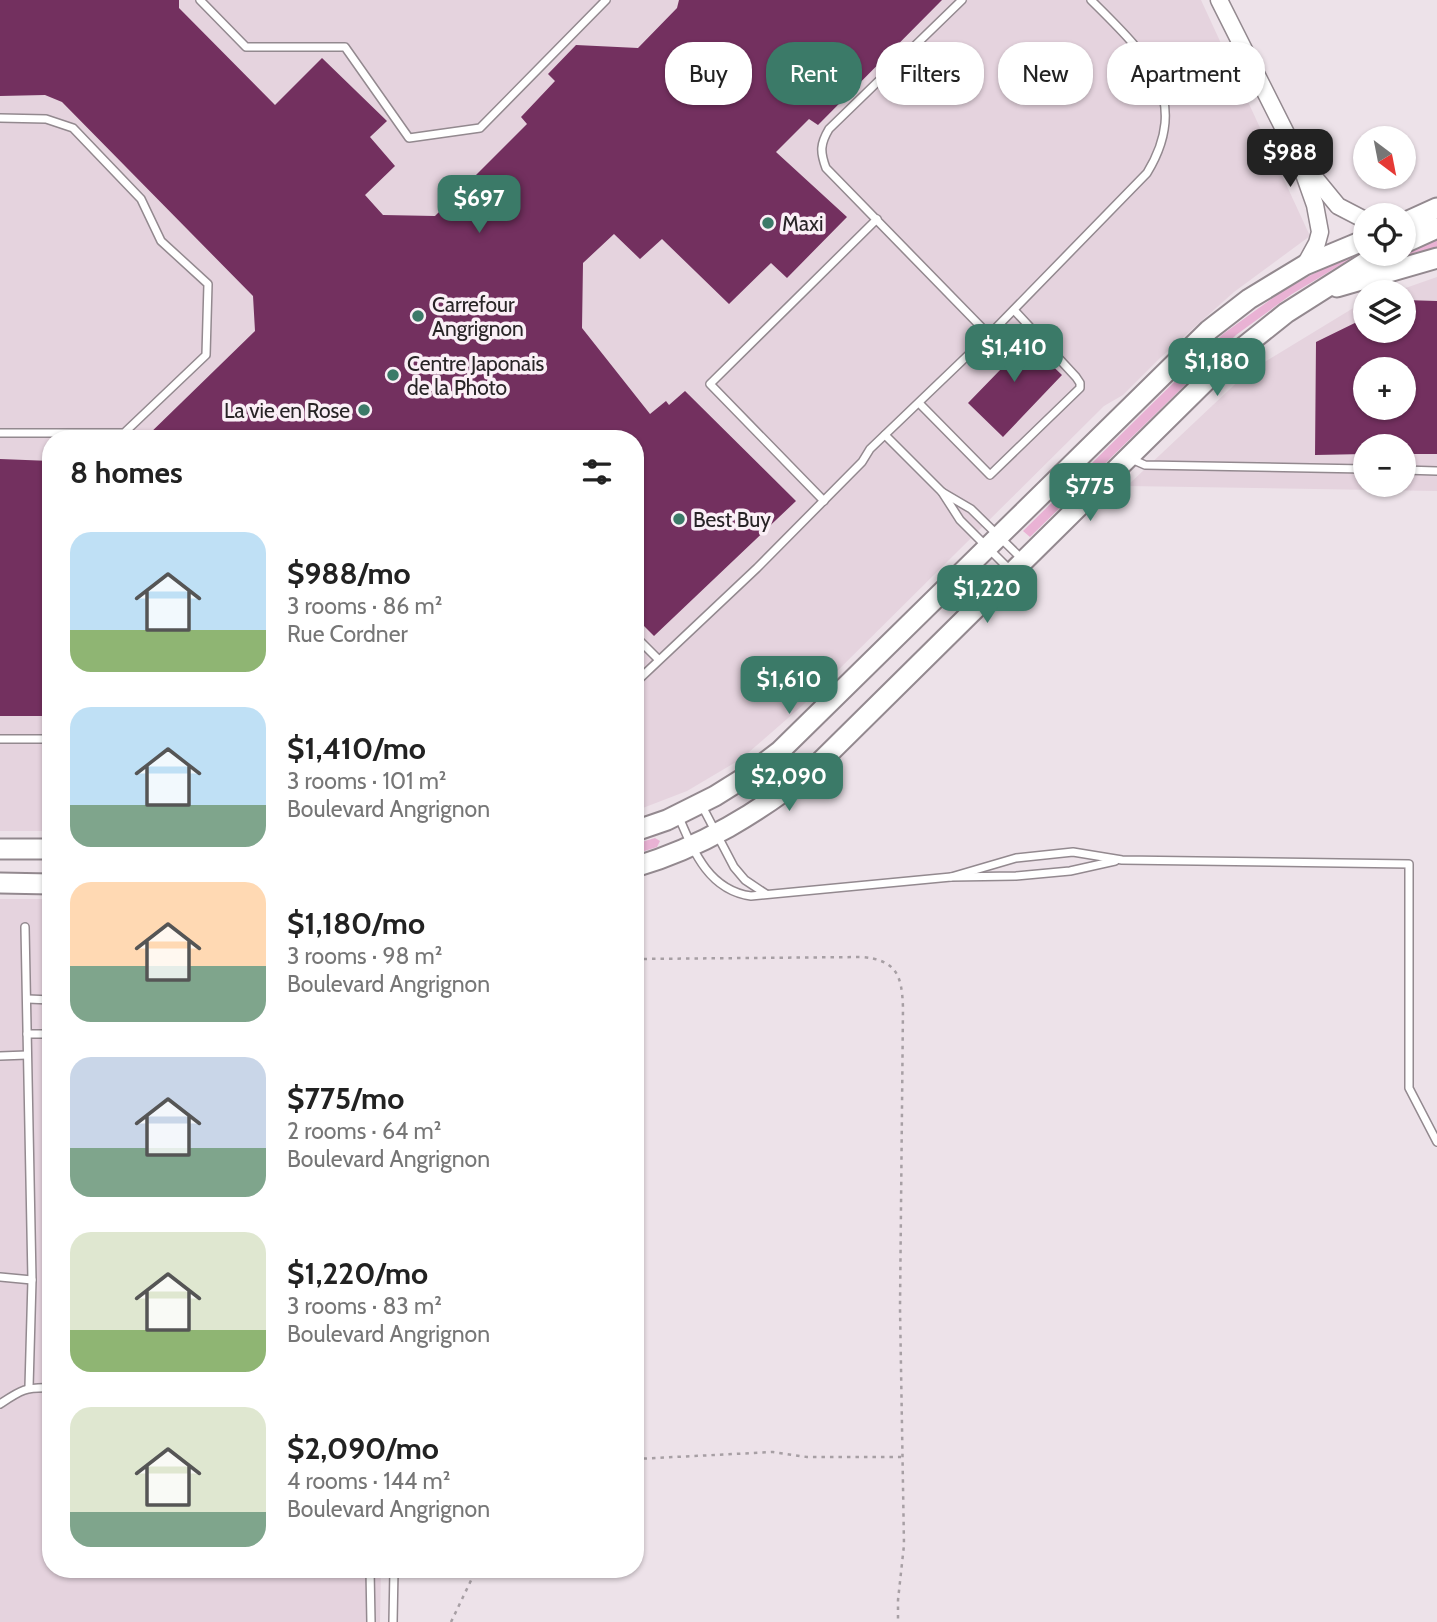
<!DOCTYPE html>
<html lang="en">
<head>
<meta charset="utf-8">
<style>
  :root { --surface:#fff; --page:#f2f2f2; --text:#222; --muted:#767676; --accent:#3b7a68 }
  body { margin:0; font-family:Cabin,sans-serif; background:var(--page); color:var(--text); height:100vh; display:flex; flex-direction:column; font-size:26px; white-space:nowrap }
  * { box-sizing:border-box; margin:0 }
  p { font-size:23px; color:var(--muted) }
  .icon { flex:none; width:38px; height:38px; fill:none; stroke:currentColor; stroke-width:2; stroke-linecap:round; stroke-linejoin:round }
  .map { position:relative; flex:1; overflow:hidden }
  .side { position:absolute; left:42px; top:430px; width:602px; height:1148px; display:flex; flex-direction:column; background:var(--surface); border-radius:28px; box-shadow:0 2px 5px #0004 }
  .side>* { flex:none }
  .top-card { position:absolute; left:665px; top:42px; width:665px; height:63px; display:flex; gap:14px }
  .needle { width:46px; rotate:148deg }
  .buttons { position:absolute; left:1353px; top:126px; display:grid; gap:14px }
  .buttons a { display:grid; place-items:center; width:63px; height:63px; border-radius:50%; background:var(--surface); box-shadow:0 2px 5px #0004; font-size:35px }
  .price { position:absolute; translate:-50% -60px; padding:0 16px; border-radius:14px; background:var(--accent); color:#fff; font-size:23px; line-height:46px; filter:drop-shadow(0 2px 4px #0008) }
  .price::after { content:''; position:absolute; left:50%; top:42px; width:21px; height:16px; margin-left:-10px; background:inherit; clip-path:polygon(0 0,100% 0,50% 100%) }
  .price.selected { background:#222; color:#fff }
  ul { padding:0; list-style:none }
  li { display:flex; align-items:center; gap:21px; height:175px; padding:0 28px }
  li span { display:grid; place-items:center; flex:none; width:196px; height:140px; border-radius:21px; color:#555 }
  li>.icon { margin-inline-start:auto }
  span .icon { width:84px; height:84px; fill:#fffc; stroke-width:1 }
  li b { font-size:30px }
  h2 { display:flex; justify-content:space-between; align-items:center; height:84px; padding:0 28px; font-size:30px }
  .chip { padding:0 24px; border-radius:28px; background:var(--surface); box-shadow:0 2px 5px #0004; font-size:24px; line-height:63px }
  .chip.selected { background:var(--accent); color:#fff }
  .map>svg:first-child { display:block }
  .built { fill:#e5d3de; fill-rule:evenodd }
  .green { fill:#e9b2d4 }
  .building { fill:#73305f; fill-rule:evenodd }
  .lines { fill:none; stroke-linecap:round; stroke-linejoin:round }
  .service-casing { stroke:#93898f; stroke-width:10 }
  .tertiary-casing { stroke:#93898f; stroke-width:19 }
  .secondary-casing { stroke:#93898f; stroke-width:23 }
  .path { stroke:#a79fa4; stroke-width:2.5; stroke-dasharray:3.5 5; stroke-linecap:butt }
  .service { stroke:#fff; stroke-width:7 }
  .tertiary { stroke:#fff; stroke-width:16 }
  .secondary { stroke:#fff; stroke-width:19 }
  .poi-dot { fill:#3b7a68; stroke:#faeff6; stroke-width:2.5 }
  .labels { text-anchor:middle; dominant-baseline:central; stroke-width:7; stroke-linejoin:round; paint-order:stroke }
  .poi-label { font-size:21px; fill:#282426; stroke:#faeff6; text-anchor:start }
</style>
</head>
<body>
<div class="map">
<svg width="1437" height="1622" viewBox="0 0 1437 1622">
  <rect width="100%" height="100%" fill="#ede2e9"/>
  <!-- built -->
  <g class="built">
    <path d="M0,0h1201l109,236 -76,56 -74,66 -37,37 -19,11 -301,299 -62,54 -54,32 -52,20v-372h-584v392h-51z"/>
    <path d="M1437,277v214l-310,-5 121,-114 107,-65 10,-4v28h39v-39h-10zM1365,369h39v39h-39zM1365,446h39v39h-39z"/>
    <path d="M0,899h51v671h330l-1,52h-380z"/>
  </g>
  <!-- green -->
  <g class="green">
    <path d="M1437,238v13l-54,16 -2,-5z"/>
    <path d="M1356,253l1,2 -65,39 -56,41 -206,202 -7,-6 200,-197 58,-42 30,-17z"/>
    <path d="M655,838l5,3 -3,6 -22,7v-10z"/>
  </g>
  <!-- building -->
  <g class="building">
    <path d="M0,0h179v8l96,97 47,-47 65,63 -17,16 25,29 -30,29 18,20 52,1 92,-92 -6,-7 34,-36 -7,-7 28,-29 62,3 39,-40 2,-8h263l-124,125 -9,-6 -33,33 71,65 -60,61 -16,-15 -42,41 -67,-65 -22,20 -26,-25 -31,29 -1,65 68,86 16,-13 3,4 16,-14 111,110 -142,135 -19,-19v-178h-491l111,-108 -2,-35 -191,-194 -17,-7 -45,1z"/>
    <path d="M1404,300l33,1v153h-33v-8h-39v8l-50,1 1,-113 49,-24v13h39zM1365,369h39v39h-39z"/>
    <path d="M1016,331l46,44 -59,62 -35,-34 33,-34 -11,-11z"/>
    <path d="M0,459l51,2v255h-51z"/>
  </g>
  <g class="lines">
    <!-- service casing -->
    <g class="service-casing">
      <g id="service">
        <path d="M200,0l46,47h99l64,91 71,-10 126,-128"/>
        <path d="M962,0l-133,129c-9,15 -9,23 -3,39l163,167"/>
        <path d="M0,118l46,1 27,9 68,71 20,42 47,43 -2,71 -82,78h-124"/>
        <path d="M919,403l71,72 90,-87v-5l-4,-6 -62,-67"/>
        <path d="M885,435l57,57 18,28 50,50"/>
        <path d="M1129,458l16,7 220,4"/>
        <path d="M1404,470l33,1"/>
        <path d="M942,492l29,17 52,51"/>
        <path d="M824,501l-114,-117 167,-165"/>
        <path d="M635,636l23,23"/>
        <path d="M635,683l122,-115 105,-106 8,-13 119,-114 158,-162c47,-77 -5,-122 -56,-173"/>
        <path d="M0,739h51"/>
        <path d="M701,804l33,63 11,13 21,14"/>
        <path d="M678,815c15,35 30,75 73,81l200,-19 65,-1 54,-5 45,-10"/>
        <path d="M951,877l65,-19 57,-6 49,8 287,4v224l28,54"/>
        <path d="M25,927l7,353 -3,107"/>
        <path d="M28,999l23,1"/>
        <path d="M27,1034h24"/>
        <path d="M0,1056l27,-1"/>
        <path d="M0,1277l32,3"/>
        <path d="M0,1404c21,-14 25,-17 51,-16"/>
        <path d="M370,1570l1,52"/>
        <path d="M393,1622l1,-52"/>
      </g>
    </g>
    <!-- tertiary casing -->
    <g class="tertiary-casing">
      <g id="tertiary">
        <path d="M1219,0l79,157 17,48 5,27 -3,11 -12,22"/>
        <path d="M1306,167l32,39 27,14"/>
      </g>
    </g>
    <!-- secondary casing -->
    <g class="secondary-casing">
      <g id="secondary">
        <path d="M1404,223l33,-15"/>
        <path d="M1404,243l33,-15"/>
        <path d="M1337,287l100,-29"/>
        <path d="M635,831l32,-11 48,-24 32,-20 33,-25 429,-421 40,-31 56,-34 60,-25"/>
        <path d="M0,849h51"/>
        <path d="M635,867c67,-20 123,-54 177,-97l414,-409 60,-48 93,-59"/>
        <path d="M0,883l51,1"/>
      </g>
    </g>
    <!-- path -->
    <g class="path">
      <path d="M635,959l227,-2c35,3 40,19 41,51l-3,300 4,237 -6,55v22"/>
      <path d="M635,1459l138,-7 34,5h94"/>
      <path d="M451,1622l25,-52"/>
    </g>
    <!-- service -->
    <use href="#service" class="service"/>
    <!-- tertiary -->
    <use href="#tertiary" class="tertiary"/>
    <!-- secondary -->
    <use href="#secondary" class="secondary"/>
  </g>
  <!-- markers -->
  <g class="poi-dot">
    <circle cx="768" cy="223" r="7"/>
    <circle cx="418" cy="316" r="7"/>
    <circle cx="393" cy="375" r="7"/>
    <circle cx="364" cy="410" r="7"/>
    <circle cx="679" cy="519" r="7"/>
  </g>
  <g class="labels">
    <!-- poi labels -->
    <g class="poi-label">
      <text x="782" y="223">Maxi</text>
      <text x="432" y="304">Carrefour<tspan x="432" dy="24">Angrignon</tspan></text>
      <text x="407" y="363">Centre Japonais<tspan x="407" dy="24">de la Photo</tspan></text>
      <text x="350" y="410" text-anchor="end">La vie en Rose</text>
      <text x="693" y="519">Best Buy</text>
    </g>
  </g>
</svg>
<div class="buttons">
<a><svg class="needle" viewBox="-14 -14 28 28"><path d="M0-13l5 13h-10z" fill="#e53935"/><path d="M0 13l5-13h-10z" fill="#767676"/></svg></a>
<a><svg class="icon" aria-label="locate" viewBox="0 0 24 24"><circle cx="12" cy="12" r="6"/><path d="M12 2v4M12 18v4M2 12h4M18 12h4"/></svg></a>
<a><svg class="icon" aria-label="layers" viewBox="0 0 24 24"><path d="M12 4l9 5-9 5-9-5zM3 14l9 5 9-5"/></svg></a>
<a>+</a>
<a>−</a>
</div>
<b class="price selected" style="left:1290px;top:189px">$988</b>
<b class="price" style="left:479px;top:235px">$697</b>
<b class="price" style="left:1014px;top:384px">$1,410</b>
<b class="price" style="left:1217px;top:398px">$1,180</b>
<b class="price" style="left:1090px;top:523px">$775</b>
<b class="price" style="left:987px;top:625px">$1,220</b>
<b class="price" style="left:789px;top:716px">$1,610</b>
<b class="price" style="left:789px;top:813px">$2,090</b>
<div class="top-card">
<a class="chip">Buy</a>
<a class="chip selected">Rent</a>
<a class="chip">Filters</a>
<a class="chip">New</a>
<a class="chip">Apartment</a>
</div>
<section class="side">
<h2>8 homes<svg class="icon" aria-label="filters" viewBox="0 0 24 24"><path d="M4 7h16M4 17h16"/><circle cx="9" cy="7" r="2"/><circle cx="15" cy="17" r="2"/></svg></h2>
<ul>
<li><span style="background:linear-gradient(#bfe0f5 70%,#8fb573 0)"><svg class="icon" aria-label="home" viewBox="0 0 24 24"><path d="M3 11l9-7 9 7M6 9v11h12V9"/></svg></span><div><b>$988/mo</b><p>3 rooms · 86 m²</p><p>Rue Cordner</p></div></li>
<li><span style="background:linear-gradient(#bfe0f5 70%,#7fa58c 0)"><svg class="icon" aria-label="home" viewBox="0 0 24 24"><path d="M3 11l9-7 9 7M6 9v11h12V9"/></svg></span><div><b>$1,410/mo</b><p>3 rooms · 101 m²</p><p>Boulevard Angrignon</p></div></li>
<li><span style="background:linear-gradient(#ffd9b3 60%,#7fa58c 0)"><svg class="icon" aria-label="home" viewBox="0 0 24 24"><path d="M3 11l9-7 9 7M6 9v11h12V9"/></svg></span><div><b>$1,180/mo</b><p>3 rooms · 98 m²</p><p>Boulevard Angrignon</p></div></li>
<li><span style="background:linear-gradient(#c9d6e8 65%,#7fa58c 0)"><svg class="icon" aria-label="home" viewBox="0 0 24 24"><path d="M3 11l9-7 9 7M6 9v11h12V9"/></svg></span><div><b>$775/mo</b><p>2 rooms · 64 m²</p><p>Boulevard Angrignon</p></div></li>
<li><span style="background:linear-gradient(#dfe7d0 70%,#8fb573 0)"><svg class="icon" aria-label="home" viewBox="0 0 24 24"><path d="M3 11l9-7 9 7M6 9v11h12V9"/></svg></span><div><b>$1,220/mo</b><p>3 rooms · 83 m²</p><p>Boulevard Angrignon</p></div></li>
<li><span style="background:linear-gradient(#dfe7d0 75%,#7fa58c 0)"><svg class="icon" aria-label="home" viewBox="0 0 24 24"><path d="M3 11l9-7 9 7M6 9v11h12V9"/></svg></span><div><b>$2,090/mo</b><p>4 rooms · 144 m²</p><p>Boulevard Angrignon</p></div></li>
</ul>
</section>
</div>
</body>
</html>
